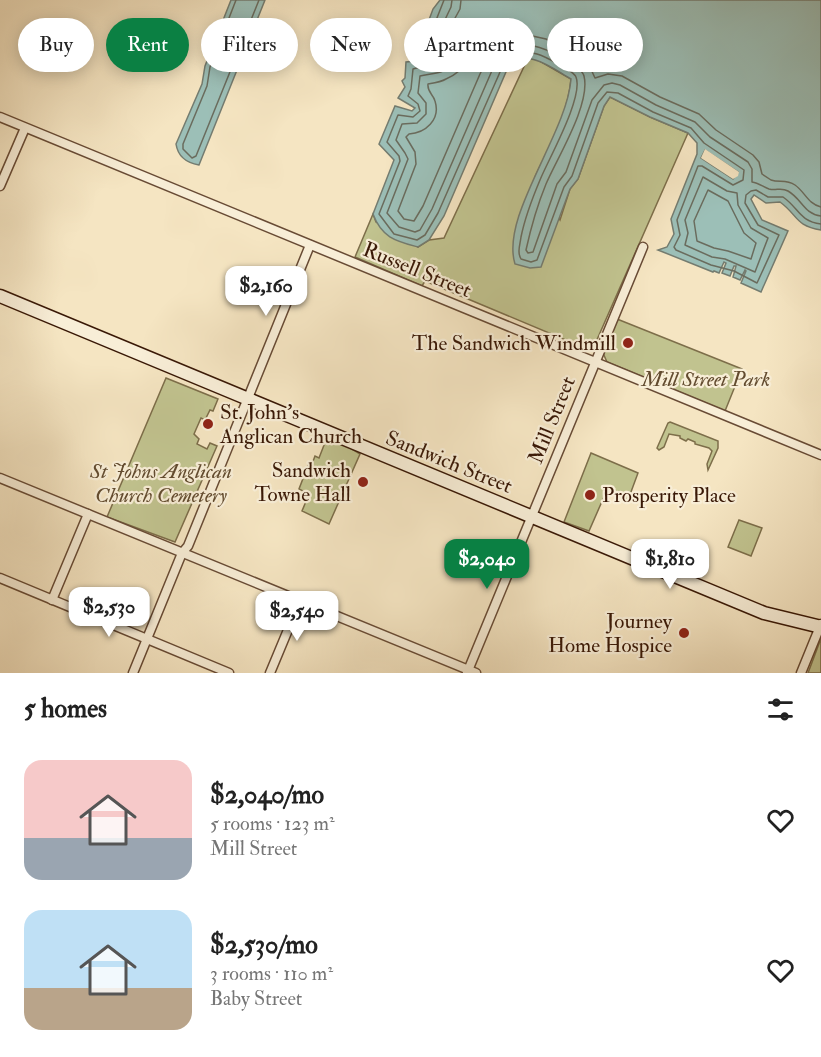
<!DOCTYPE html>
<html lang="en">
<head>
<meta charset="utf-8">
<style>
  :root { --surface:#fff; --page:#f2f2f2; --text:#222; --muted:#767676; --accent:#0b8043 }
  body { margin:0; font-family:"IM FELL Double Pica",serif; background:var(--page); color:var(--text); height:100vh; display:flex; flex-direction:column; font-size:22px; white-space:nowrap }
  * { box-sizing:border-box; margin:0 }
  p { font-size:20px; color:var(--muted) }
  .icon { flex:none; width:33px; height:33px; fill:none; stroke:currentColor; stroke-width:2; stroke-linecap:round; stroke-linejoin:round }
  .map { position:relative; height:673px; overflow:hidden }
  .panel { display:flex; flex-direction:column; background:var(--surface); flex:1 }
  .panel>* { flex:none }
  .banner { position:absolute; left:18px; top:18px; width:786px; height:54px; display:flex; gap:12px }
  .price { position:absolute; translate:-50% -51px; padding:0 14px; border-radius:12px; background:#fff; color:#222; font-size:20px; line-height:39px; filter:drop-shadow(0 2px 3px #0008) }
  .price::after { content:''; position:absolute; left:50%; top:36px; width:18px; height:14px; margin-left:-9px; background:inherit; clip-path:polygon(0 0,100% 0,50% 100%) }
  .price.on { background:var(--accent); color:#fff }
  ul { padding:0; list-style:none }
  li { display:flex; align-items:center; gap:18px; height:150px; padding:0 24px }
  li span { display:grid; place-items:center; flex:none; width:168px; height:120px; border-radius:18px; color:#555 }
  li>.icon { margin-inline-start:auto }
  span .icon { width:72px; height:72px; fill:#fffc; stroke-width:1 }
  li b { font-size:26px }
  h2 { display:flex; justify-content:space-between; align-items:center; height:72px; padding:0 24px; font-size:26px }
  .chip { padding:0 21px; border-radius:27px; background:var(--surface); box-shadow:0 3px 15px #0003; font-size:21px; line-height:54px }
  .chip.on { background:var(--accent); color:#fff }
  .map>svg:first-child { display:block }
  .green { fill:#c1c38f; stroke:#7d6e4a; stroke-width:1.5 }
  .water { fill:#9cbfb7; stroke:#747c70; stroke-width:1.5; fill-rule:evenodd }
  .pier { fill:#f5e5c2 }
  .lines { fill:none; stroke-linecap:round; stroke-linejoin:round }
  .shore { stroke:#6a6c5e; stroke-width:1.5 }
  .street-casing { stroke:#684b35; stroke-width:11 }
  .secondary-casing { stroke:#391806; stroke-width:15 }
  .street { stroke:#f8eed7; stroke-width:8 }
  .secondary { stroke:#f8eed7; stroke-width:12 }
  .poi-dot { fill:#8f2418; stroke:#f8eed7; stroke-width:2 }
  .labels { text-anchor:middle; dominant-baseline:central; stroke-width:4.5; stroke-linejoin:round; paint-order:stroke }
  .street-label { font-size:21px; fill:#391806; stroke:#f8eed7 }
  .poi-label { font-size:21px; fill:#391806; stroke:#f8eed7; text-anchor:end }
  .park-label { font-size:21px; font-style:italic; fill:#624b2f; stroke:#f8eed7 }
</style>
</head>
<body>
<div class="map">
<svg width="821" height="673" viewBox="0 0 821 673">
  <rect width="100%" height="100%" fill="#f5e5c2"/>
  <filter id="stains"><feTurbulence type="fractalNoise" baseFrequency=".00333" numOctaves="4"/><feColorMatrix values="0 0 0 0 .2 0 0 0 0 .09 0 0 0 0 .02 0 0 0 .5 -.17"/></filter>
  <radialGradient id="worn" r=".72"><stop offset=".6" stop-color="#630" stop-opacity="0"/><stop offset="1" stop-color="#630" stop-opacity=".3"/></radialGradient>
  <!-- green -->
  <g class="green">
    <path d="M528,58l10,2 33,19c-3,35 -21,66 -36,98l25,43 10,-31 8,-10 26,-73 6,-9 40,20 38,16 -96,218 -167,-70 -3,5 -67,-29 18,-43 3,8 42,25 11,-7 15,-2z"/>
    <path d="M617,319l125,50 -17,42 -118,-49 -4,-9z"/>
    <path d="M166,378l52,21 -5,12 -3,-1 -5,10 -4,-2 -7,16 5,5 -2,5 10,5 3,-6 7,3 -42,96 -68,-25z"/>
    <path d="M670,422l48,19v7l-10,22 -1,-6 5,-13 -3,-3 -14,-4v-2l-7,-3 -2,2 -6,-3v-2l-11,-2 -5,13 -5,3 -2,-2 11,-25z"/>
    <path d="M326,440c13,1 23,7 34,14l-31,70 -27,-13 7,-17 -10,-5 10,-26 3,1 3,-8 4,2z"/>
    <path d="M591,453l47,20 -10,27 -21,-10 -18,41 -25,-9z"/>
    <path d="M739,520l23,8 -11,28 -23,-9z"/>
    <path d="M821,638v35h-13l12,-32z"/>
  </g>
  <!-- water -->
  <g class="water">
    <path d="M231,0h34l-66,165c-12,-2 -21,-8 -23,-21l26,-60 3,-18z"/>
    <path d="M440,0h381v230c-26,-4 -23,-15 -41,-28l-14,1 -12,-8 -3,4 11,21 26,11 -27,61 -20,-9 5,-12 -1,-1 -5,10 -7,-3 3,-11h-2l-4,10 -8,-3 4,-10 -2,-1 -5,11 -5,-2 -1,1 -55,-22 9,-3 7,-13 -3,-15 26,-65v-11l-9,-10 -38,-16 -40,-20 -6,9 -26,73 -8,10 -29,78 -11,1 -15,-4c-15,-48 52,-130 56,-185 -18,-10 -42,-31 -62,-14l-65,151 -15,24 -11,7c-22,-6 -36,-9 -45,-33l21,-54 -15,-16 16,-38 17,5 3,-3 -17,-10 7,-11 -3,-6 3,-3 1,-16 31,-3 13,-12 -4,-4 -13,-3 -7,-12 7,-19zM705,150l33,22 -5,7 -32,-21z"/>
  </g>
  <!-- pier -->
  <path class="pier" d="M705,149l34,23 -1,4 -5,3 -32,-21z"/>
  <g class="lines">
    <!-- shore -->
    <g class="shore">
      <path d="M236,0l-26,67 -3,19 -24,58v5l9,9 4,-2 63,-156"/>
      <path d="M444,0l-11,28c5,9 13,6 19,13 4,4 4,8 0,13 -11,14 -24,10 -39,15l-2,20 -3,7 10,8 2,7 -7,6 -15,-2 -11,27 12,14 1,5 -21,53 15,20 23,6 8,-5 13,-22 66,-150c9,-11 20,-13 33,-9 7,2 37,17 39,23 8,20 -28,83 -36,103 -8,19 -15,37 -19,57 -1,8 -4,15 0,22l10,3 6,-2 27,-73 8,-11 26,-73 9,-11 11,1 35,19 38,16 13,15 40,27 -1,10 -10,5 -31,-19h-4l-21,54 3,15 -6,12 2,3 35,15 23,6 23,12 22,-48 -21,-10 -13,-22 1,-8 5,-4 5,-1 12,7h15c16,11 16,24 38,27"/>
      <path d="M452,0l-1,7 -9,19c3,3 8,3 13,6 16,13 3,32 -12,39 -7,3 -16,3 -23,5l-2,17 8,10v11l-9,9 -15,1 -6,16 9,13 3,6 -21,54 12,14 16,5 5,-2 12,-21 65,-150c10,-12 22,-17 37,-13 11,2 47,19 50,30 7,28 -27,82 -38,108 -9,22 -15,43 -20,66l2,3 5,-1 24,-68 9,-12 26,-72 12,-15 8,-2 8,2 36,20 39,17 15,15 38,25 4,7v13c7,1 11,5 17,7 7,2 12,-2 19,2 14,8 16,23 33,25"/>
      <path d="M461,0l-1,9 -6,11c4,4 10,8 14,13 11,18 -5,39 -22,46 -5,3 -12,4 -18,5 -1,8 5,10 7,17 6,19 -10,32 -26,33l-3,3 9,15 1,12 -18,47 6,8 10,2 9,-15 57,-132 11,-22 10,-9 14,-6 13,-2 18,4 36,20 7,6 6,13 13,-4 14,2 38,21 39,17 17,16 37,25 6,7 3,12c3,2 6,4 9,6 8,3 15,-1 24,5 10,7 13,19 26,22"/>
      <path d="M703,177l24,14 10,2 1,12 13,23 17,10 -13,34 -30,-13 -13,-2 -27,-12 3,-12 -3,-13z"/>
      <path d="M708,190l20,11 16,32 12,10 -5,16 -23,-8 -14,-3 -17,-7 -3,-20z"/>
    </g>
    <!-- street casing -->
    <g class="street-casing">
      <g id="street">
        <path d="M0,117l821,338"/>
        <path d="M0,186l25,-58"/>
        <path d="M0,478l476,195"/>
        <path d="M0,578l229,95"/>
        <path d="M52,600l36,-86"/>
        <path d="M133,673l49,-120 6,-7 122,-301"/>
        <path d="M270,673l30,-72"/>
        <path d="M467,673l176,-426"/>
        <path d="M801,673l20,-49"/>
      </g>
    </g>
    <!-- secondary casing -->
    <g class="secondary-casing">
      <path id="secondary" d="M0,296l764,317 57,14"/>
    </g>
    <!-- street -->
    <use href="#street" class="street"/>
    <!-- secondary -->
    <use href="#secondary" class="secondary"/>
  </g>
  <!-- markers -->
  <g class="poi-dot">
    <circle cx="628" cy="343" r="6"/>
    <circle cx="208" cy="424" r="6"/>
    <circle cx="363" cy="482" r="6"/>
    <circle cx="590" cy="495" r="6"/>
    <circle cx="684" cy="633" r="6"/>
  </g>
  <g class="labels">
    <!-- street labels -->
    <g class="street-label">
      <text transform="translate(417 270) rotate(22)">Russell Street</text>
      <text transform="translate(552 420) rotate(-68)">Mill Street</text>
      <text transform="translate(449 462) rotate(22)">Sandwich Street</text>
    </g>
    <!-- poi labels -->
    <g class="poi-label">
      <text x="616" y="343">The Sandwich Windmill</text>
      <text x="220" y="412" text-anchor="start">St. John's<tspan x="220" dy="24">Anglican Church</tspan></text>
      <text x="351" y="470">Sandwich<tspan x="351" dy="24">Towne Hall</tspan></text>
      <text x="602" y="495" text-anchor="start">Prosperity Place</text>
      <text x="672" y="621">Journey<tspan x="672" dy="24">Home Hospice</tspan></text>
    </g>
    <!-- park labels -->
    <g class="park-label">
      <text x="706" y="379">Mill Street Park</text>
      <text x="161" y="471">St Johns Anglican<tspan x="161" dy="24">Church Cemetery</tspan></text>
    </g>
  </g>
  <rect width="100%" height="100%" filter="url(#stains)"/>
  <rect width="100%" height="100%" fill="url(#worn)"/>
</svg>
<b class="price" style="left:266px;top:317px">$2,160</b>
<b class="price on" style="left:487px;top:590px">$2,040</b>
<b class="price" style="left:670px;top:590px">$1,810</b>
<b class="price" style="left:109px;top:638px">$2,530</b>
<b class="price" style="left:297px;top:642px">$2,540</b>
<div class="banner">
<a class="chip">Buy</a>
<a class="chip on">Rent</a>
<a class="chip">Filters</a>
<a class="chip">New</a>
<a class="chip">Apartment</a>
<a class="chip">House</a>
</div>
</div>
<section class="panel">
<h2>5 homes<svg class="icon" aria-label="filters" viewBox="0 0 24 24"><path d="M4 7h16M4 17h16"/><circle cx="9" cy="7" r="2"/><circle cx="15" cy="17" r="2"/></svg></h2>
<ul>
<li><span style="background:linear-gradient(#f6c9c9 65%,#9aa5b1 0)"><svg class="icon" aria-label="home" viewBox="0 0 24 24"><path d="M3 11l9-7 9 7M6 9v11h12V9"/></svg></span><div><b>$2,040/mo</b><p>5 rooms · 123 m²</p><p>Mill Street</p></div><svg class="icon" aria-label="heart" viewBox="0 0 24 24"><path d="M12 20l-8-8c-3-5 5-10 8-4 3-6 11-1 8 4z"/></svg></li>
<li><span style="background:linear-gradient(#bfe0f5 65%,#b9a48a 0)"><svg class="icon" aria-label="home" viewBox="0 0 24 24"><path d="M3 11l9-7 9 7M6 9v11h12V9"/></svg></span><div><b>$2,530/mo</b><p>3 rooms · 110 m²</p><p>Baby Street</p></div><svg class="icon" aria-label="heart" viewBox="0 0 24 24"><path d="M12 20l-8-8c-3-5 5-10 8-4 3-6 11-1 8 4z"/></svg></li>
</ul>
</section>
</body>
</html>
